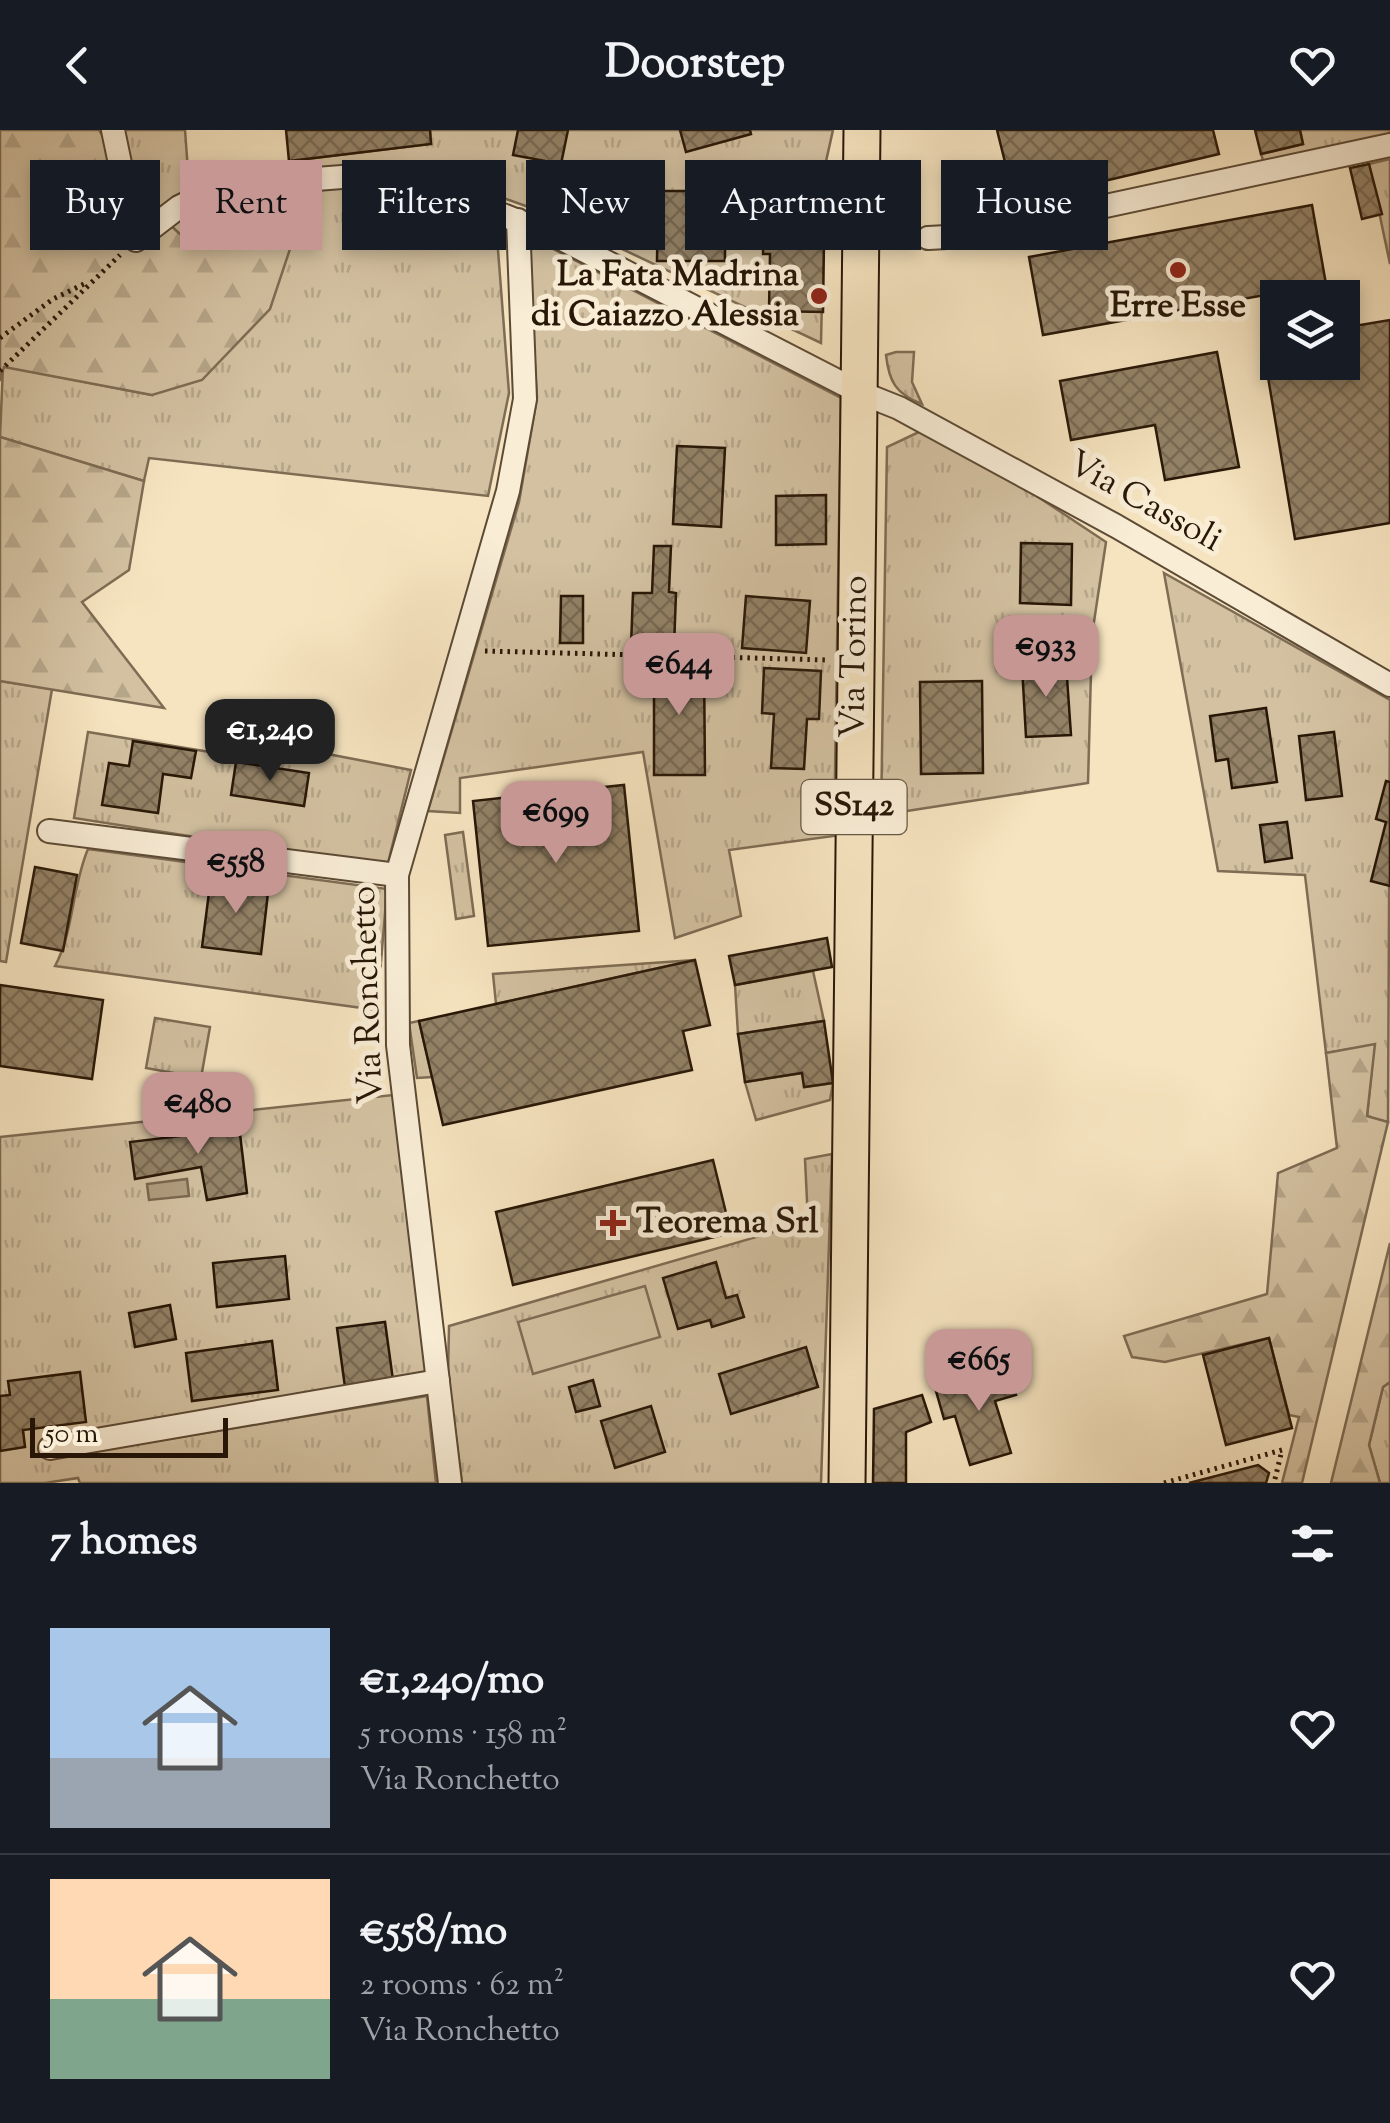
<!DOCTYPE html>
<html lang="en">
<head>
<meta charset="utf-8">
<style>
  :root { --surface:#171b24; --page:#20242c; --text:#f1f3f6; --muted:#9ea1a6; --line:#363941; --accent:#c59692 }
  body { margin:0; font-family:"Sorts Mill Goudy",serif; background:var(--page); color:var(--text); height:100vh; display:flex; flex-direction:column; font-size:38px; white-space:nowrap }
  * { box-sizing:border-box; margin:0 }
  p { font-size:32px; color:var(--muted) }
  .icon { flex:none; width:55px; height:55px; fill:none; stroke:currentColor; stroke-width:2; stroke-linecap:round; stroke-linejoin:round }
  .map { position:relative; height:1353px; overflow:hidden }
  .sheet { display:flex; flex-direction:column; background:var(--surface); flex:1 }
  .sheet>* { flex:none }
  .banner { position:absolute; left:30px; top:30px; width:1330px; height:90px; display:flex; gap:20px }
  .buttons { position:absolute; left:1260px; top:150px; display:grid; gap:20px }
  .buttons a { display:grid; place-items:center; width:100px; height:100px; border-radius:0px; background:var(--surface); box-shadow:0 5px 15px #0003; font-size:50px }
  .scale { position:absolute; left:30px; bottom:25px; width:198px; box-sizing:border-box; padding-left:10px; border:5px solid #281707; border-top:0; font-size:28px; line-height:35px; white-space:nowrap; color:#281707; -webkit-text-stroke:8px #f9edd6; paint-order:stroke }
  .price { position:absolute; translate:-50% -85px; padding:0 22px; border-radius:20px; background:var(--accent); color:#111; font-size:32px; line-height:65px; filter:drop-shadow(0 2px 5px #0008) }
  .price::after { content:''; position:absolute; left:50%; top:60px; width:30px; height:22px; margin-left:-15px; background:inherit; clip-path:polygon(0 0,100% 0,50% 100%) }
  .price.active { background:#222; color:#fff }
  ul { padding:0; list-style:none }
  li { display:flex; align-items:center; gap:30px; height:250px; padding:0 50px }
  li+li { border-top:2px solid var(--line) }
  li span { display:grid; place-items:center; flex:none; width:280px; height:200px; border-radius:0px; color:#555 }
  li>.icon { margin-inline-start:auto }
  span .icon { width:120px; height:120px; fill:#fffc; stroke-width:1 }
  li b { font-size:42px }
  h2 { display:flex; justify-content:space-between; align-items:center; height:120px; padding:0 50px; font-size:42px }
  .tag { padding:0 35px; border-radius:0px; background:var(--surface); box-shadow:0 5px 15px #0003; font-size:35px; line-height:90px }
  .tag.active { background:var(--accent); color:#111 }
  header { display:flex; justify-content:space-between; align-items:center; height:130px; padding:0 50px; background:var(--surface); font-size:45px; font-weight:700 }
  .map>svg:first-child { display:block }
  .grass { fill:url(#grass-tufts); stroke:#7e6c54; stroke-width:2.5 }
  .forest { fill:url(#forest-firs); stroke:#7e6c54; stroke-width:2.5 }
  .pitch { fill:#d3c1a1; stroke:#7e6c54; stroke-width:2.5 }
  .water { fill:#b09e81; stroke:#7a6850; stroke-width:2.5 }
  .building { fill:url(#building-cross-hatch); stroke:#281707; stroke-width:2.5 }
  .lines { fill:none; stroke-linecap:round; stroke-linejoin:round }
  .street-casing { stroke:#5c4a35; stroke-width:26 }
  .primary-casing { stroke:#281707; stroke-width:39 }
  .path { stroke:#281707; stroke-width:5; stroke-dasharray:2.5 5; stroke-linecap:butt }
  .street { stroke:#f9edd6; stroke-width:22 }
  .primary { stroke:#f6e4c0; stroke-width:35 }
  .poi-dot { fill:#8f2418; stroke:#f9edd6; stroke-width:4 }
  .labels { text-anchor:middle; dominant-baseline:central; stroke-width:10; stroke-linejoin:round; paint-order:stroke }
  .shield { fill:#f9edd6; stroke:#675745; stroke-width:2.5 }
  .shield-label { font-size:32px; font-weight:bold; fill:#281707 }
  .poi-label { font-size:35px; font-weight:bold; fill:#281707; stroke:#f9edd6; text-anchor:end }
  .street-label { font-size:35px; fill:#281707; stroke:#f9edd6 }
</style>
</head>
<body>
<header><svg class="icon" aria-label="back" viewBox="0 0 24 24"><path d="M15 5l-7 7 7 7"/></svg>Doorstep<svg class="icon" aria-label="heart" viewBox="0 0 24 24"><path d="M12 20l-8-8c-3-5 5-10 8-4 3-6 11-1 8 4z"/></svg></header>
<div class="map">
<svg width="1390" height="1353" viewBox="0 0 1390 1353">
  <defs>
    <pattern id="grass-tufts" width="24" height="20" patternUnits="userSpaceOnUse" patternTransform="scale(2.5)"><rect width="24" height="20" fill="#d3c1a1"/><path d="M3 7l-1-3M5 7V3M7 7l1-3M15 17l-1-3M17 17v-4M19 17l1-3" fill="none" stroke="#b5a589"/></pattern>
    <pattern id="forest-firs" width="22" height="20" patternUnits="userSpaceOnUse" patternTransform="scale(2.5)"><rect width="22" height="20" fill="#d3c1a1"/><path d="M5 1l3.5 6h-7zM16 11l3.5 6h-7z" fill="#b5a589"/></pattern>
    <pattern id="building-cross-hatch" width="8" height="8" patternUnits="userSpaceOnUse" patternTransform="scale(2.5)"><rect width="8" height="8" fill="#938267"/><path d="M0 0l8 8M0 8l8-8" fill="none" stroke="#786953"/></pattern>
  </defs>
  <rect width="100%" height="100%" fill="#f6e4c0"/>
  <filter id="stains"><feTurbulence type="fractalNoise" baseFrequency=".002" numOctaves="4"/><feColorMatrix values="0 0 0 0 .2 0 0 0 0 .09 0 0 0 0 .02 0 0 0 .5 -.17"/></filter>
  <radialGradient id="worn" r=".72"><stop offset=".6" stop-color="#630" stop-opacity="0"/><stop offset="1" stop-color="#630" stop-opacity=".3"/></radialGradient>
  <!-- grass -->
  <g class="grass">
    <path d="M99,0h86l4,55 9,14c80,-7 162,-23 240,1 20,6 39,16 58,24l13,169 -21,103 -339,-38 -5,23 -144,-44 3,-71 149,29 32,-157 -42,-39z"/>
    <path d="M430,0h403l-8,36 -4,177 -273,-129 -67,-24 -73,-17 -119,-2v-10l142,-17z"/>
    <path d="M1300,0h90v8l-125,28 -4,-12 42,-10z"/>
    <path d="M1390,29v105l-21,-100z"/>
    <path d="M532,108l309,160 -7,438 -105,14 12,66 -66,22 -32,-186 -183,26v35l-32,-2 91,-309 18,-104 -9,-142z"/>
    <path d="M896,222h18l-2,30 10,22c-26,-10 -33,-22 -36,-49z"/>
    <path d="M919,302l83,41 104,69 -14,93 -4,148 -207,32 6,-368z"/>
    <path d="M1164,443l226,127 -2,422 -21,-5 7,-72 -48,8 -21,-178 -87,-4z"/>
    <path d="M0,551l52,8 -46,273 -6,-1z"/>
    <path d="M88,602l122,20 3,-20 198,38 -24,97 -313,-49z"/>
    <path d="M463,702l11,84 -18,3 -11,-84z"/>
    <path d="M88,719l299,40 -10,121 -322,-44c19,-35 17,-80 33,-117z"/>
    <path d="M695,830l-199,44 -3,-30z"/>
    <path d="M813,841l11,50 -86,13 -3,-49z"/>
    <path d="M155,888l55,9 -9,51 -55,-10z"/>
    <path d="M419,891l13,56 -15,1 -8,-55z"/>
    <path d="M802,943l3,14 28,-4 -3,17 -74,20 -11,-38z"/>
    <path d="M393,965l33,279 -354,81 355,-59 9,87h-356l-2,-5 -33,5h-45v-346z"/>
    <path d="M832,1024l-11,329h-359l-14,-106 1,-51 359,-104 -3,-63z"/>
    <path d="M1390,1252v101h-10l-11,-38 14,-58z"/>
  </g>
  <!-- forest -->
  <g class="forest">
    <path d="M0,0h99l43,69 42,39 49,-36h31l33,26 -27,81 -68,71 -50,15 -148,-28 -4,14z"/>
    <path d="M0,307l144,44 -15,89 -47,32 82,106 -164,-27z"/>
    <path d="M1375,914l-8,72 21,6 -86,361h-20l17,-66 -10,-2 -20,-77 -104,24 -33,-5 -8,-21 143,-42 11,-121 59,-25 -11,-95z"/>
    <path d="M1390,1113v139l-7,5 -14,58 11,38h-49z"/>
  </g>
  <!-- pitch -->
  <path class="pitch" d="M645,1156l15,51 -127,37 -15,-52z"/>
  <!-- water -->
  <path class="water" d="M187,1049l2,17 -40,4 -2,-16z"/>
  <!-- building -->
  <g class="building">
    <path d="M286,0h144l1,14 -142,17z"/>
    <path d="M518,0h50l-7,34 -48,-9z"/>
    <path d="M680,0h70l1,4 -65,18z"/>
    <path d="M997,0h216l6,24 -204,48z"/>
    <path d="M1255,0h45l3,14 -42,10z"/>
    <path d="M1369,34l13,50 -20,5 -12,-51z"/>
    <path d="M764,35l61,1 -2,146 -54,-1 1,-57h-7z"/>
    <path d="M658,61h67v70h-68z"/>
    <path d="M1312,75l14,79 -283,51 -14,-78z"/>
    <path d="M1390,190v203l-95,16 -33,-198 16,-3v24h64v-34z"/>
    <path d="M1217,222l22,115 -74,13 -10,-55 -84,15 -11,-59z"/>
    <path d="M677,316l48,2 -4,79 -48,-3z"/>
    <path d="M826,365v49l-50,1v-49z"/>
    <path d="M1021,413l51,1 -1,61 -51,-2z"/>
    <path d="M654,416h17l-2,46 7,1 -2,55 -43,-2 2,-53h19z"/>
    <path d="M561,466h22v47h-23z"/>
    <path d="M746,466l64,5 -4,52 -64,-5z"/>
    <path d="M704,531l1,114h-51v-113z"/>
    <path d="M1066,533l5,72 -45,2 -4,-71z"/>
    <path d="M764,538l57,3 -2,48h-12l-3,50 -33,-1 3,-54 -12,-1z"/>
    <path d="M982,551l1,92 -62,1 -1,-92z"/>
    <path d="M1266,578l11,74 -45,6 -4,-29 -12,2 -6,-45z"/>
    <path d="M1334,602l8,64 -36,4 -7,-64z"/>
    <path d="M133,611l63,10 -5,27 -28,-4 -5,39 -56,-8 7,-42 20,3z"/>
    <path d="M236,632l73,11 -5,33 -73,-11z"/>
    <path d="M1386,651l4,1v104l-19,-5 15,-59 -10,-3z"/>
    <path d="M624,655l15,146 -151,15 -15,-145z"/>
    <path d="M1287,692l5,36 -27,4 -5,-37z"/>
    <path d="M35,737l42,8 -14,76 -42,-8z"/>
    <path d="M211,747l58,7 -8,70 -59,-7z"/>
    <path d="M827,808l5,29 -97,18 -6,-29z"/>
    <path d="M695,830l15,65 -27,6 9,39 -249,55 -24,-104z"/>
    <path d="M0,855l103,15 -11,79 -92,-13z"/>
    <path d="M824,891l9,62 -29,4 -2,-14 -57,9 -7,-48z"/>
    <path d="M238,987l9,76 -40,7 -6,-33 -66,12 -5,-37 67,-8 -2,-12z"/>
    <path d="M713,1030l18,73 -218,52 -17,-73z"/>
    <path d="M285,1126l4,43 -72,8 -4,-44z"/>
    <path d="M716,1132l10,36 11,-3 7,22 -32,10 -2,-7 -32,9 -15,-51z"/>
    <path d="M170,1175l6,34 -41,8 -6,-34z"/>
    <path d="M385,1192l8,58 -48,7 -8,-59z"/>
    <path d="M1269,1208l23,90 -66,17 -23,-90z"/>
    <path d="M272,1211l6,49 -86,11 -6,-48z"/>
    <path d="M806,1217l12,40 -87,27 -12,-40z"/>
    <path d="M1009,1239l7,26 -21,6 16,52 -41,12 -15,-49 -11,3 -8,-28z"/>
    <path d="M80,1242l6,50 -63,8 2,17 -25,4v-55l10,-1 -2,-14z"/>
    <path d="M593,1250l7,26 -24,6 -7,-25z"/>
    <path d="M922,1265l9,27 -25,10v51h-33l1,-74z"/>
    <path d="M651,1276l14,46 -50,16 -14,-47z"/>
    <path d="M1258,1335l11,8 -3,10h-77z"/>
  </g>
  <g class="lines">
    <!-- street casing -->
    <g class="street-casing">
      <g id="street">
        <path d="M113,0l23,110 43,-33 57,-28 41,3 91,-7 67,13 123,49 301,155 40,16 217,118 274,159"/>
        <path d="M928,108l38,-2 424,-91"/>
        <path d="M49,701l348,44"/>
        <path d="M50,1318l388,-67"/>
        <path d="M450,1353l-52,-438 -1,-170 111,-384 17,-92 -7,-179"/>
      </g>
    </g>
    <!-- primary casing -->
    <g class="primary-casing">
      <path id="primary" d="M847,1353l15,-1353"/>
    </g>
    <!-- path -->
    <g class="path">
      <path d="M0,208l53,-39 31,-15"/>
      <path d="M0,241l120,-116"/>
      <path d="M485,521l344,9"/>
      <path d="M1164,1353l118,-33 -8,33"/>
    </g>
    <!-- street -->
    <use href="#street" class="street"/>
    <!-- primary -->
    <use href="#primary" class="primary"/>
  </g>
  <!-- markers -->
  <g class="poi-dot">
    <circle cx="1178" cy="140" r="10"/>
    <circle cx="819" cy="166" r="10"/>
    <path d="M608 1078h10v10h10v10h-10v10h-10v-10h-10v-10h10z"/>
  </g>
  <g class="labels">
    <!-- shield labels -->
    <rect class="shield" x="801.5" y="650" width="105" height="54" rx="8"/>
    <g class="shield-label">
      <text x="854" y="677">SS142</text>
    </g>
    <!-- poi labels -->
    <g class="poi-label">
      <text x="799" y="146">La Fata Madrina<tspan x="799" dy="40">di Caiazzo Alessia</tspan></text>
      <text x="1178" y="177" text-anchor="middle">Erre Esse</text>
      <text x="636" y="1093" text-anchor="start">Teorema Srl</text>
    </g>
    <!-- street labels -->
    <g class="street-label">
      <text transform="translate(1144 373) rotate(29)">Via Cassoli</text>
      <text transform="translate(856 527) rotate(-89)">Via Torino</text>
      <text transform="translate(369 865) rotate(-92)">Via Ronchetto</text>
    </g>
  </g>
  <rect width="100%" height="100%" filter="url(#stains)"/>
  <rect width="100%" height="100%" fill="url(#worn)"/>
</svg>
<div class="buttons">
<a><svg class="icon" aria-label="layers" viewBox="0 0 24 24"><path d="M12 4l9 5-9 5-9-5zM3 14l9 5 9-5"/></svg></a>
</div>
<div class="scale">50 m</div>
<b class="price" style="left:1046px;top:570px">€933</b>
<b class="price" style="left:679px;top:588px">€644</b>
<b class="price active" style="left:270px;top:654px">€1,240</b>
<b class="price" style="left:556px;top:736px">€699</b>
<b class="price" style="left:236px;top:786px">€558</b>
<b class="price" style="left:198px;top:1027px">€480</b>
<b class="price" style="left:979px;top:1284px">€665</b>
<div class="banner">
<a class="tag">Buy</a>
<a class="tag active">Rent</a>
<a class="tag">Filters</a>
<a class="tag">New</a>
<a class="tag">Apartment</a>
<a class="tag">House</a>
</div>
</div>
<section class="sheet">
<h2>7 homes<svg class="icon" aria-label="filters" viewBox="0 0 24 24"><path d="M4 7h16M4 17h16"/><circle cx="9" cy="7" r="2"/><circle cx="15" cy="17" r="2"/></svg></h2>
<ul>
<li><span style="background:linear-gradient(#a9c7e8 65%,#9aa5b1 0)"><svg class="icon" aria-label="home" viewBox="0 0 24 24"><path d="M3 11l9-7 9 7M6 9v11h12V9"/></svg></span><div><b>€1,240/mo</b><p>5 rooms · 158 m²</p><p>Via Ronchetto</p></div><svg class="icon" aria-label="heart" viewBox="0 0 24 24"><path d="M12 20l-8-8c-3-5 5-10 8-4 3-6 11-1 8 4z"/></svg></li>
<li><span style="background:linear-gradient(#ffd9b3 60%,#7fa58c 0)"><svg class="icon" aria-label="home" viewBox="0 0 24 24"><path d="M3 11l9-7 9 7M6 9v11h12V9"/></svg></span><div><b>€558/mo</b><p>2 rooms · 62 m²</p><p>Via Ronchetto</p></div><svg class="icon" aria-label="heart" viewBox="0 0 24 24"><path d="M12 20l-8-8c-3-5 5-10 8-4 3-6 11-1 8 4z"/></svg></li>
</ul>
</section>
</body>
</html>
